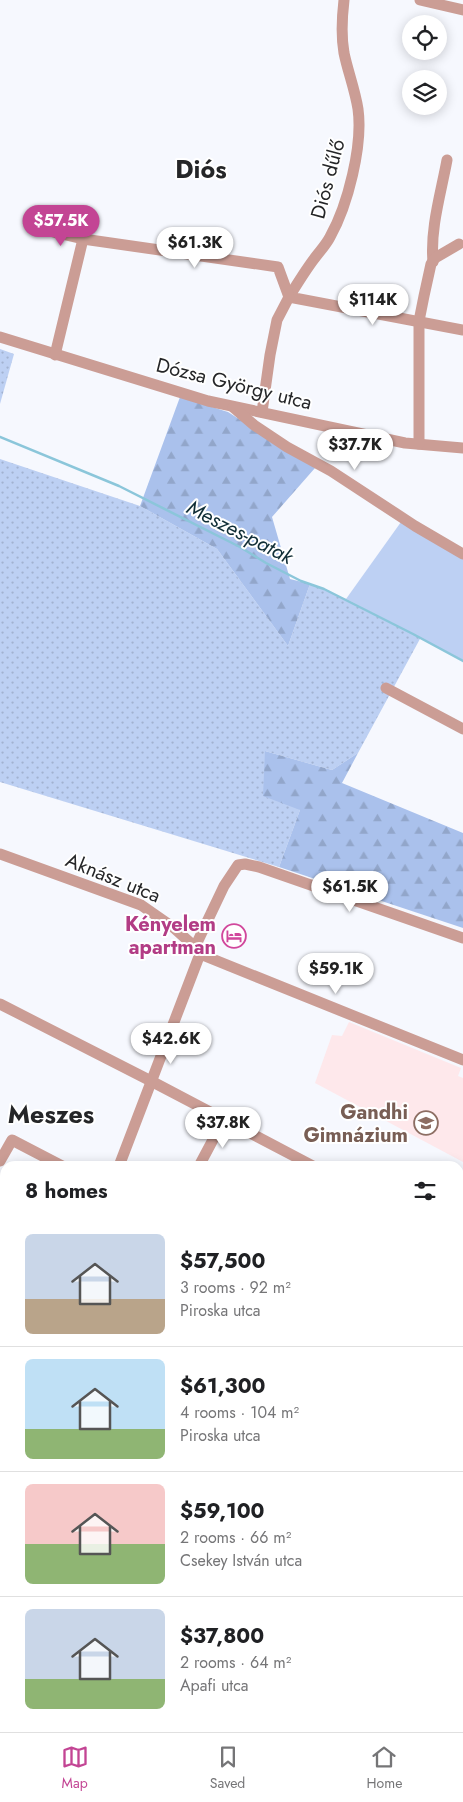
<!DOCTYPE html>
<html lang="en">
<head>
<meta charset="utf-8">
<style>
  :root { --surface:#fff; --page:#f6f6f6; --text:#202124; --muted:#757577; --line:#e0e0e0; --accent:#c34594 }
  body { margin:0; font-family:Jost,sans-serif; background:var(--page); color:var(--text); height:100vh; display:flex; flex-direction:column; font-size:19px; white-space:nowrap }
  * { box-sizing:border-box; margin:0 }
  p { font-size:16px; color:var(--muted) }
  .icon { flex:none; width:28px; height:28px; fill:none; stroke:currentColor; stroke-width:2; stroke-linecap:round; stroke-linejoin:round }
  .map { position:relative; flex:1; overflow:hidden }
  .side { position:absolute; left:0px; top:1161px; width:464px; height:571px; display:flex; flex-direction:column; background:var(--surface); border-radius:15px 15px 0 0; box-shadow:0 2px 12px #0003 }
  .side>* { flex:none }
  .fabs { position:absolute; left:402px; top:15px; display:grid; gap:10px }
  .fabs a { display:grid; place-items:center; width:45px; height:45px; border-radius:50%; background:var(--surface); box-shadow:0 2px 12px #0003; font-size:25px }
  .price { position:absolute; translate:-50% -42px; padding:0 11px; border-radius:18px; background:#fff; color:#222; font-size:16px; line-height:32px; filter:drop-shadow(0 1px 2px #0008) }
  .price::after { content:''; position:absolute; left:50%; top:30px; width:15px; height:11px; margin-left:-8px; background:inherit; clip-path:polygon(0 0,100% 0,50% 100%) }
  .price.on { background:var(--accent); color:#fff }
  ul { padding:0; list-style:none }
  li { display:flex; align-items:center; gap:15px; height:125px; padding:0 25px }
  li+li { border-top:1px solid var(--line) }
  li span { display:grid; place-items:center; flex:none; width:140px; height:100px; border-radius:8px; color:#555 }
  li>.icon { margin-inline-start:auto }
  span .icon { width:60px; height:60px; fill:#fffc; stroke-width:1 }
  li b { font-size:21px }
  h2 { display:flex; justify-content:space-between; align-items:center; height:60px; padding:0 25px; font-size:21px }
  .tabs { display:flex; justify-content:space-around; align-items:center; height:70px; border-top:1px solid var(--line); background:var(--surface); font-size:14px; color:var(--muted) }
  .tabs a { display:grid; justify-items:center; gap:2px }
  .tabs .on { color:var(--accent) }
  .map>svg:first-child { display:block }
  .education { fill:#fee8eb }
  .grass { fill:url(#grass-dots) }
  .forest { fill:url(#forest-firs) }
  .garden { fill:#bdd0f3 }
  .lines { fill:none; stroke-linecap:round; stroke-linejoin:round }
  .stream { stroke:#8bc6da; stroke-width:2.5 }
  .minor { stroke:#cb9d95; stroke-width:11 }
  .major { stroke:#9d4e44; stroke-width:14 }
  .labels { text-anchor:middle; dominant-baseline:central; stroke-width:4; stroke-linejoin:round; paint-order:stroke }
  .street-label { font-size:20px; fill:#252628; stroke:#fff }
  .hotel-label { font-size:20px; font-weight:bold; fill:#b23c85; stroke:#fff; text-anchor:end }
  .education-label { font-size:20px; font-weight:bold; fill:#785e54; stroke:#fff; text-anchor:end }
  .water-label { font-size:21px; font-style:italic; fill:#102e37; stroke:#fff }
  .district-label { font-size:25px; font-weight:bold; fill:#252628; stroke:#fff }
</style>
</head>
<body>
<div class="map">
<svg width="463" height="1732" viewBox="0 0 463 1732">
  <defs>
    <pattern id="grass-dots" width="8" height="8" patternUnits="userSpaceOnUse" patternTransform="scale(1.25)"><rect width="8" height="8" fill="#bdd0f3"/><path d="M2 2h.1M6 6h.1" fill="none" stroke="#a2b2d0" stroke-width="1.8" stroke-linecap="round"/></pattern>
    <pattern id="forest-firs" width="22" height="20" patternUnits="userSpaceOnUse" patternTransform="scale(1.25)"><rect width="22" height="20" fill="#aac1ec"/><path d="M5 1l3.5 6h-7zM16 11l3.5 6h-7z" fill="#92a6ca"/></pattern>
  </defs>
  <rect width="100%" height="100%" fill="#f6f8fe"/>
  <!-- education -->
  <g class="education">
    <path d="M349,1022l112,46 -3,8 5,2v84l-148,-79 17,-48 10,1z"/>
    <path d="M463,1185v54l-4,-2v-44z"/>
  </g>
  <!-- grass -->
  <g class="grass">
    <path d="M0,349l14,5 -14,50z"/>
    <path d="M0,459l140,47 77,43 71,97 22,-62 36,15 75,38 -63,116 -26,17 -67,-19 35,59 -21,57 -279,-85z"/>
  </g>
  <!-- forest -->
  <g class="forest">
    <path d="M180,397l48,15 87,56 -43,49 18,62 20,5 -22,62 -71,-97 -77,-43z"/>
    <path d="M265,751l67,19 26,-17 -16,30 121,50v95l-184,-61 21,-57 -37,-14z"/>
    <path d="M459,1659l4,2v71h-15l-10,-4h21z"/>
  </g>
  <!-- garden -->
  <g class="garden">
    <path d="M401,522l62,33v105l-117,-61z"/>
    <path d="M32,1728h369l-2,4h-370z"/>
  </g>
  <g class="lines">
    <!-- stream -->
    <path class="stream" d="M0,437l119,49 121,61 26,16 35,18 23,8 89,45 50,27"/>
    <!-- minor -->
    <g class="minor">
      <path d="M344,0c-2,17 -3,36 0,53 4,19 11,37 14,56 5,36 -10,96 -28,128 -4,8 -11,15 -16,22 -9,12 -17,25 -25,38l174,33"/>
      <path d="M420,0l43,10"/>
      <path d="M45,230l38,9"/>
      <path d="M433,262c-3,-34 8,-69 14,-102"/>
      <path d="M0,337l208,64 197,42 58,5"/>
      <path d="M55,355l28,-116 195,28 11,30 -12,23 -7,35 -8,57"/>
      <path d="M233,407l21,18 33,22 44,24 84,55 48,28"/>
      <path d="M419,444v-123l5,-25 7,-32 4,-6 24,-14"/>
      <path d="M386,688l77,41"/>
      <path d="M0,854l141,51 33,23 21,19 4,6"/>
      <path d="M195,947l29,-61 14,-21 7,-1 14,3 204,71"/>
      <path d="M200,954l263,106"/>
      <path d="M0,1004l151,77 162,85"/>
      <path d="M0,1161l12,-21 50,26"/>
      <path d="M119,1166l81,-212"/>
      <path d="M199,1166l25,-47"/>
      <path d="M0,1238l5,3"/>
      <path d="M459,1243l4,2"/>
      <path d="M0,1284l5,3"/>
      <path d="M459,1327l4,2"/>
      <path d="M0,1342l5,-9"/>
      <path d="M459,1352l4,-6"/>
      <path d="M0,1376l5,3"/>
      <path d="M459,1414l4,3"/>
      <path d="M0,1415l5,-10"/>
      <path d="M0,1478l5,2"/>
      <path d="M459,1588l4,3"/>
      <path d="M459,1653l4,1"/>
    </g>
    <!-- major -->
    <g class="major">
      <path d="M0,1258l5,2"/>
      <path d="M459,1502l4,2"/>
    </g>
  </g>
  <!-- icons -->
  <defs>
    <g id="hotel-ring" transform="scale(1.25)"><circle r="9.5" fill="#fff" stroke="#d1479c" stroke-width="1.5"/><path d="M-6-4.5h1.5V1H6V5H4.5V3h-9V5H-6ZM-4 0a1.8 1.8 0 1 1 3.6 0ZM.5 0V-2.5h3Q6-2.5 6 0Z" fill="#d1479c"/></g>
    <g id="school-ring" transform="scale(1.25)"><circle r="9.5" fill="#fff" stroke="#8d6e63" stroke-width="1.5"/><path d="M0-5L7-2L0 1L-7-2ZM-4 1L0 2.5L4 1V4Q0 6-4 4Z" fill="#8d6e63"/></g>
  </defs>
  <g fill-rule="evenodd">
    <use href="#hotel-ring" x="234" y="936"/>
    <use href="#school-ring" x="426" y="1123"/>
  </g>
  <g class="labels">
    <!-- street labels -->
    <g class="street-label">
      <text transform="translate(328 179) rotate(-75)">Diós dűlő</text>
      <text transform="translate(234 384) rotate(14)">Dózsa György utca</text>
      <text transform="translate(113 878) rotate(22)">Aknász utca</text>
    </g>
    <!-- hotel labels -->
    <g class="hotel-label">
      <text x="216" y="924">Kényelem<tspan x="216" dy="23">apartman</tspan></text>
    </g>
    <!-- education labels -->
    <g class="education-label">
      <text x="408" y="1112">Gandhi<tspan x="408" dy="23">Gimnázium</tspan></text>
    </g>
    <!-- water labels -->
    <g class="water-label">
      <text transform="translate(240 532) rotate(27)">Meszes-patak</text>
    </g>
    <!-- district labels -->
    <g class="district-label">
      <text x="201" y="169">Diós</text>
      <text x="51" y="1114">Meszes</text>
    </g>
  </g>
</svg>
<div class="fabs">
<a><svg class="icon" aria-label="locate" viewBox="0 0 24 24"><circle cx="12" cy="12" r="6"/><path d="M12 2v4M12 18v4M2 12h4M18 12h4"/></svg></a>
<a><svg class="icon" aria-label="layers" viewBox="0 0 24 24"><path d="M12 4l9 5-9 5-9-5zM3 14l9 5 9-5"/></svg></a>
</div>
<b class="price on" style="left:61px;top:247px">$57.5K</b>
<b class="price" style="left:195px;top:269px">$61.3K</b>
<b class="price" style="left:373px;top:326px">$114K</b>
<b class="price" style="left:355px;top:471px">$37.7K</b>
<b class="price" style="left:350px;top:913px">$61.5K</b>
<b class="price" style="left:336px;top:995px">$59.1K</b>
<b class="price" style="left:171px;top:1065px">$42.6K</b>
<b class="price" style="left:223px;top:1149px">$37.8K</b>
<section class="side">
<h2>8 homes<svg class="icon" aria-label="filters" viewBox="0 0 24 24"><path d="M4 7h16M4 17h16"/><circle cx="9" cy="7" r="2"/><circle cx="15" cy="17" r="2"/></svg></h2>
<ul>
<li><span style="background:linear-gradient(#c9d6e8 65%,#b9a48a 0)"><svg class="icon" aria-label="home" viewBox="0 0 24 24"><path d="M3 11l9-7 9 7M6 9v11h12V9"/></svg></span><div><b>$57,500</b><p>3 rooms · 92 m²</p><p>Piroska utca</p></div></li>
<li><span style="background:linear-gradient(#bfe0f5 70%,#8fb573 0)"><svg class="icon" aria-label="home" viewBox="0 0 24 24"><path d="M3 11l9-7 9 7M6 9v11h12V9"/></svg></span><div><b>$61,300</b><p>4 rooms · 104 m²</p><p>Piroska utca</p></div></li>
<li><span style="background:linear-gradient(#f6c9c9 60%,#8fb573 0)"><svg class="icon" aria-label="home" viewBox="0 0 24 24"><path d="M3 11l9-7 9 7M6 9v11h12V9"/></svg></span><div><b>$59,100</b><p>2 rooms · 66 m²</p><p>Csekey István utca</p></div></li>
<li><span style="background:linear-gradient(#c9d6e8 70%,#8fb573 0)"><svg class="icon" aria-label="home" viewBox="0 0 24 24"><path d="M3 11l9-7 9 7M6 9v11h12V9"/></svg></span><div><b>$37,800</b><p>2 rooms · 64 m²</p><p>Apafi utca</p></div></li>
</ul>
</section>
</div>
<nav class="tabs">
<a class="on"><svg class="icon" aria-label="map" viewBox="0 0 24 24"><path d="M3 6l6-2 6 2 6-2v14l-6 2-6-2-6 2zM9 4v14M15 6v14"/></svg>Map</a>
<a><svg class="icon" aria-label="saved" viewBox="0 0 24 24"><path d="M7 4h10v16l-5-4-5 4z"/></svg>Saved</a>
<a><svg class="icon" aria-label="home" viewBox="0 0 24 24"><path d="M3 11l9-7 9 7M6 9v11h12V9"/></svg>Home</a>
</nav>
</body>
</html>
